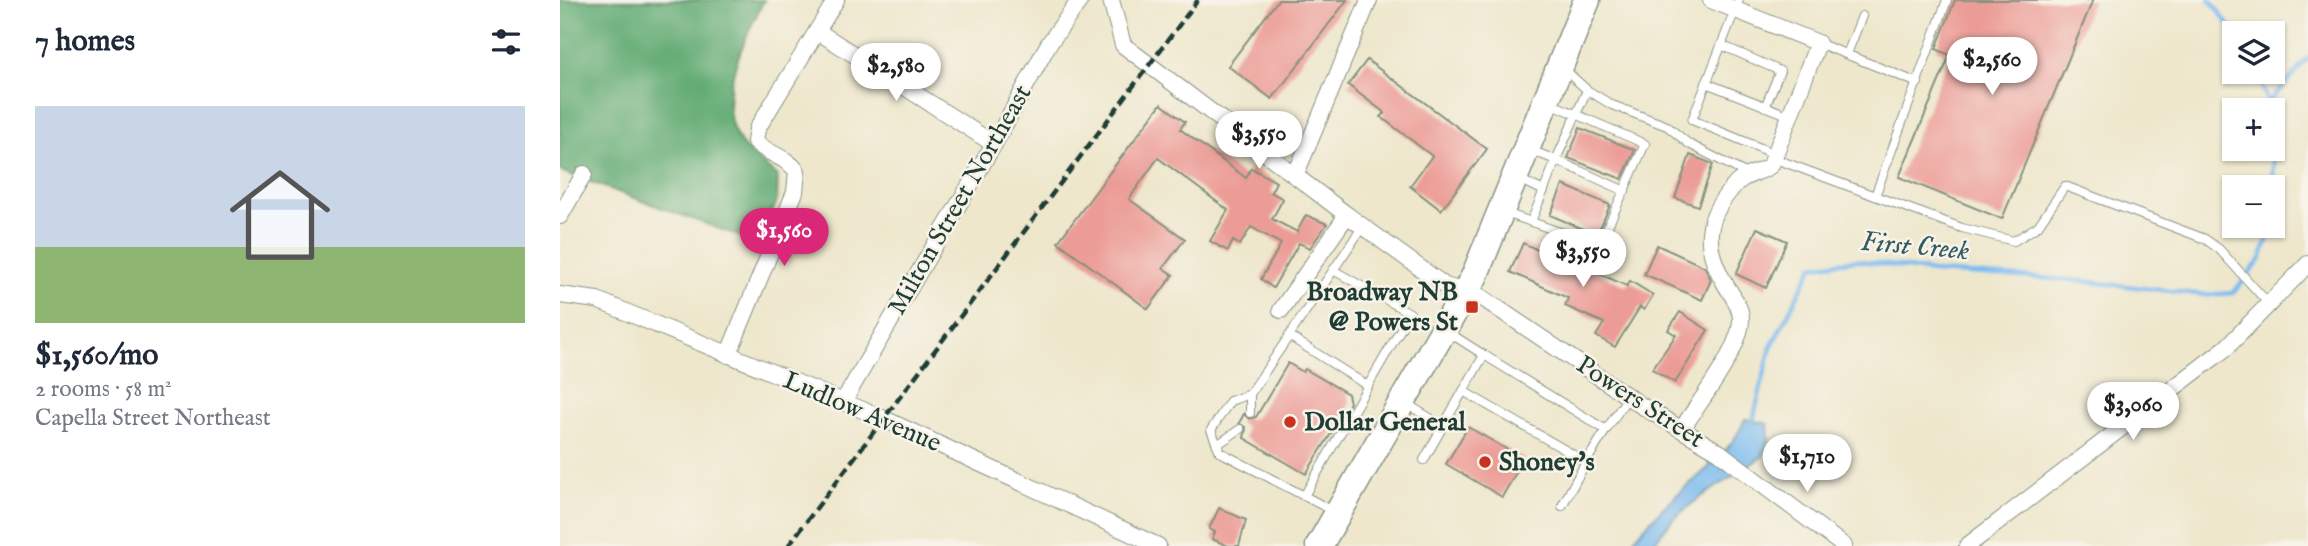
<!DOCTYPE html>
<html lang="en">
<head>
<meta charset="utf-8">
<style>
  :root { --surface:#fff; --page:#f6f6f7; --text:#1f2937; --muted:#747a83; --line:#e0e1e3; --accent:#db2777 }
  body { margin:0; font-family:"IM FELL English",serif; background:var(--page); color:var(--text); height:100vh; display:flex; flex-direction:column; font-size:26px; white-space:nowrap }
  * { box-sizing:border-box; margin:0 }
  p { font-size:23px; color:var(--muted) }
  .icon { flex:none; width:38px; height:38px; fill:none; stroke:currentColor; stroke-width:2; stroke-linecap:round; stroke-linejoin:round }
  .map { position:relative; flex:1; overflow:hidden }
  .details { display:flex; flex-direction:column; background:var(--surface); width:560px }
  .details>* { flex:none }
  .fabs { position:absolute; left:1662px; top:21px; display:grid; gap:14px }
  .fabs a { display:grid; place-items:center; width:63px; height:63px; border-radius:0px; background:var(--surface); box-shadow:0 2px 5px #0004; font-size:35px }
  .price { position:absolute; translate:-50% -60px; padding:0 16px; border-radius:24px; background:#fff; color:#222; font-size:23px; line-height:46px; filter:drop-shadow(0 2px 4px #0008) }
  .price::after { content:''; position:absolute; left:50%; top:42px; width:21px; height:16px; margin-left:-10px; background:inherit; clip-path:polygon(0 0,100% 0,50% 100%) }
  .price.selected { background:var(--accent); color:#fff }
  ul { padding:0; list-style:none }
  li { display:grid; align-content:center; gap:14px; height:371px; padding:0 35px }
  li+li { border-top:2px solid var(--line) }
  li span { display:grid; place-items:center; height:217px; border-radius:0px; color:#555 }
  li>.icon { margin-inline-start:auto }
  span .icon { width:126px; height:126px; fill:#fffc; stroke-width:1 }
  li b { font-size:30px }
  h2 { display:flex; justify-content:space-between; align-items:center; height:84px; padding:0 35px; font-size:30px }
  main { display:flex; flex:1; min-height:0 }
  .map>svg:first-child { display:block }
  .forest { fill:#64ac74; stroke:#427454; stroke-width:2 }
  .water { fill:#7cbbf0; stroke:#4e7c92; stroke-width:2 }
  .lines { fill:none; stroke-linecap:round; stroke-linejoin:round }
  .stream { stroke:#7cbbf0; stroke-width:4.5 }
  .building { fill:#ec9c96 }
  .lane-casing { stroke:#869280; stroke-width:10 }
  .street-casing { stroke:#869280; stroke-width:18 }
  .primary-casing { stroke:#869280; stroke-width:29 }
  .lane { stroke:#fff; stroke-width:8 }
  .street { stroke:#fff; stroke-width:16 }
  .primary { stroke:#fff; stroke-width:26 }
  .rail { stroke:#1f3d34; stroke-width:4.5; stroke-dasharray:10 5; stroke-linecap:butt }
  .poi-dot { fill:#c8321e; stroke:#f7f3e8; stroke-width:2.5 }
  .labels { text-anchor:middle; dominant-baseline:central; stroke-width:5; stroke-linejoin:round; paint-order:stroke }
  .street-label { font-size:26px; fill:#1f3d34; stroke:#f7f3e8 }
  .poi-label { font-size:26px; font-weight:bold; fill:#1f3d34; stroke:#f7f3e8; text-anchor:start }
  .water-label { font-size:28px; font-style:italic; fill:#365c63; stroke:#f7f3e8 }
</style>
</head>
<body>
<main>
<section class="details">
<h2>7 homes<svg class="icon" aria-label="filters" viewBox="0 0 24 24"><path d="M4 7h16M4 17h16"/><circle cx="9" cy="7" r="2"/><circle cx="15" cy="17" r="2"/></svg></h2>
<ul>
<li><span style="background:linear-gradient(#c9d6e8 65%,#8fb573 0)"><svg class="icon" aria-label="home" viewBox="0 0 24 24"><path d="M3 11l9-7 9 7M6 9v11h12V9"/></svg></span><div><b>$1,560/mo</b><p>2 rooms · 58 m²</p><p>Capella Street Northeast</p></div></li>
</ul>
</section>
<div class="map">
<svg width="1748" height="546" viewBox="0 0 1748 546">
  <rect width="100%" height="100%" fill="#f7f3e8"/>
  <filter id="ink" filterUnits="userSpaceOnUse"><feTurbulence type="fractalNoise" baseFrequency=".0143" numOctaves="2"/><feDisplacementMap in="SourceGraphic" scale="14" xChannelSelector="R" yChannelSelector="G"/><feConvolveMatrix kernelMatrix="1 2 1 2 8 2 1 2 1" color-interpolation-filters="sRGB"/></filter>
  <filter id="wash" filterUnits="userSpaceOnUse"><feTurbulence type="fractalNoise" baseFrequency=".00686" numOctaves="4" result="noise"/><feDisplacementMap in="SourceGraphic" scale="28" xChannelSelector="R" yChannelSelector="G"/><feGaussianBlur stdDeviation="1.57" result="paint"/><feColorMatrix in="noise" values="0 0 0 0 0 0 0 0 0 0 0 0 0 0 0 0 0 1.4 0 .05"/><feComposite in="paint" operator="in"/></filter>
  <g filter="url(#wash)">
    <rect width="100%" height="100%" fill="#eee7cc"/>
    <!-- forest -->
    <path class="forest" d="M0,0h204c-19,37 -53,104 -23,143 10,13 24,23 37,33l-1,25 -19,42 -198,-72z"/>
    <!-- water -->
    <path class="water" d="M1185,419l23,5 1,17 -6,15 -68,45 -23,19 -21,26h-23c12,-13 24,-28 37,-40 28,-28 65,-49 80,-87z"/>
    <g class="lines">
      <!-- stream -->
      <g class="stream">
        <path d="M1650,0l25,33"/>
        <path d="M1698,72l12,38"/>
        <path d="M1709,102l39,-44"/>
        <path d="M1713,149v63"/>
        <path d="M1192,424l19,-77 42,-81 42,-6 78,12 140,8 133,15 27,-2 28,-34 11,-33"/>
      </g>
    </g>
    <g id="blocks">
      <!-- building -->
      <g class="building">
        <path d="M718,0h69l-75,99 -44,-33z"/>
        <path d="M1395,0h138l-91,219 -103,-42 51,-122 -14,-6z"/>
        <path d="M807,60l120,89 -46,61 -31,-24 22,-30 -51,-39 4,-4 -37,-28z"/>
        <path d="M601,104l24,18 -5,7 66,49 5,-10 25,14 -5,10 12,7 -11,20 25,13 9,-17 21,9 -17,24 -11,-5 -26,45 -12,-9 20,-35 -30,-17 -11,18 -7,-4 -5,10 -18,-10 18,-31 -70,-52 -29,41 56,40 -22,29 10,7 -25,34 -90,-67z"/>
        <path d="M1020,128l55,22 -13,29 -54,-21z"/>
        <path d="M1130,155l23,9 -15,42 -23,-8z"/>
        <path d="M1003,185l47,20 -13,30 -47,-20z"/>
        <path d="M1197,228l30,13 -21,47 -30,-14z"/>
        <path d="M982,242l30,14 -2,5 57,25 3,-5 23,14 -9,15 -4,-3 -25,40 -19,-11 8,-13 -39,-17 3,-8 -58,-26 13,-29 15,7z"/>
        <path d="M1097,245l48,22 6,13 -9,20 -58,-26z"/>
        <path d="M1120,312l28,18 -33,53 -23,-14 24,-34 -8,-5z"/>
        <path d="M728,363l15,9 2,-3 43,25 2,9 -44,71 -62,-36 2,-10 -7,-5 5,-9 5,5 7,-2z"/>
        <path d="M908,427l56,32 -22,38 -56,-33z"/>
        <path d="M659,508l27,12 -7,26h-11l-16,-7 3,-7 -6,-3z"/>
      </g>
    </g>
  </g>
  <g filter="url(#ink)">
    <use href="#blocks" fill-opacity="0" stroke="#869280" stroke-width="2"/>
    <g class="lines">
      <!-- lane casing -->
      <g class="lane-casing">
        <g id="lane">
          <path d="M1179,0l-47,120 83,34"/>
          <path d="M1387,0l-72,196 87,32 52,13 24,-15 27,-40 140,53 14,10 50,55"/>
          <path d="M1258,43l100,40"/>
          <path d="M1161,45l59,26 -15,36"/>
          <path d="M1287,54l15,-38"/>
          <path d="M1004,69l23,21 -31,70 69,31"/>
          <path d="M1146,83l84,33"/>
          <path d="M1027,90l25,15 55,21 22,18 58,30"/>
          <path d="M970,150l26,10 -25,62"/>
          <path d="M1213,158l102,38"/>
          <path d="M959,179l25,12"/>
          <path d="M946,213l93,33 46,-102 -95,-41"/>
          <path d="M888,332l36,23"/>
          <path d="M729,336l79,50"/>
          <path d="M903,391l123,71 20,-32"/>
          <path d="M847,404l36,22 -19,34"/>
          <path d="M690,413v-19"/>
          <path d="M883,426l41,-71 122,75 22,-33"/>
          <path d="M657,445l23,-16"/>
          <path d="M744,496l106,-183 -77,-43"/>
          <path d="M1002,506l24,-44"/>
          <path d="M773,511l-113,-59 -9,-22 19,-29 20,-7 113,-168"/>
        </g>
      </g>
      <!-- street casing -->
      <g class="street-casing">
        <g id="street">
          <path d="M551,0l12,45 224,170 98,71 36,11 161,109 77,46 125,94"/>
          <path d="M257,31l177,113"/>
          <path d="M735,176l74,-176"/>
          <path d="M0,216l24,-42"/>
          <path d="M0,295l37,5 285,118 276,128"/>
          <path d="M721,310l66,-95"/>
          <path d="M168,355l67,-163 2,-21c-11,-15 -29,-16 -42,-30l2,-12 79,-129"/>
          <path d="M283,402l151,-258 54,-99 32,-45"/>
          <path d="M1122,429c17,-27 57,-77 59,-108 1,-12 -8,-24 -14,-34 -25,-40 -24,-70 11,-105 9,-9 23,-9 33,-17l47,-122 -107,-43"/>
          <path d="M1407,546l259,-198 82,-84"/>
        </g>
      </g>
      <!-- primary casing -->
      <g class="primary-casing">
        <path id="primary" d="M759,546l155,-269 113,-277"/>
      </g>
      <!-- lane -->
      <use href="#lane" class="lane"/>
      <!-- street -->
      <use href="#street" class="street"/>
      <!-- primary -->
      <use href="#primary" class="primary"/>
      <!-- rail -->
      <path class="rail" d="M228,546l410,-546"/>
    </g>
  </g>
  <!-- markers -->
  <g class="poi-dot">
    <rect x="905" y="300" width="14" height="14" rx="3.5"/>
    <circle cx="730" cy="422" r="7"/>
    <circle cx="925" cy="462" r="7"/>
  </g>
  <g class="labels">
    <!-- street labels -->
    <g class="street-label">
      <text transform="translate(400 200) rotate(-60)">Milton Street Northeast</text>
      <text transform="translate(1080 402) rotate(33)">Powers Street</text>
      <text transform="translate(302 412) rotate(23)">Ludlow Avenue</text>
    </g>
    <!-- poi labels -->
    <g class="poi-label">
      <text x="898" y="292" text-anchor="end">Broadway NB<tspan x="898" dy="30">@ Powers St</tspan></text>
      <text x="744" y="422">Dollar General</text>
      <text x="939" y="462">Shoney's</text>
    </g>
    <!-- water labels -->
    <g class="water-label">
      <text transform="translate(1355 247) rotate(5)">First Creek</text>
    </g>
  </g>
</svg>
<div class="fabs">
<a><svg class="icon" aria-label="layers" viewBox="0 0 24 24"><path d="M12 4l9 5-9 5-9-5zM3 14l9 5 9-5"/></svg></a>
<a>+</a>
<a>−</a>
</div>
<b class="price" style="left:1432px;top:97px">$2,560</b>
<b class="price" style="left:336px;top:103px">$2,580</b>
<b class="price" style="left:699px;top:171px">$3,550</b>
<b class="price selected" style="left:224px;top:268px">$1,560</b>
<b class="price" style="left:1023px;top:289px">$3,550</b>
<b class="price" style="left:1573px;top:442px">$3,060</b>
<b class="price" style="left:1247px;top:494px">$1,710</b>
</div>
</main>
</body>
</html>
